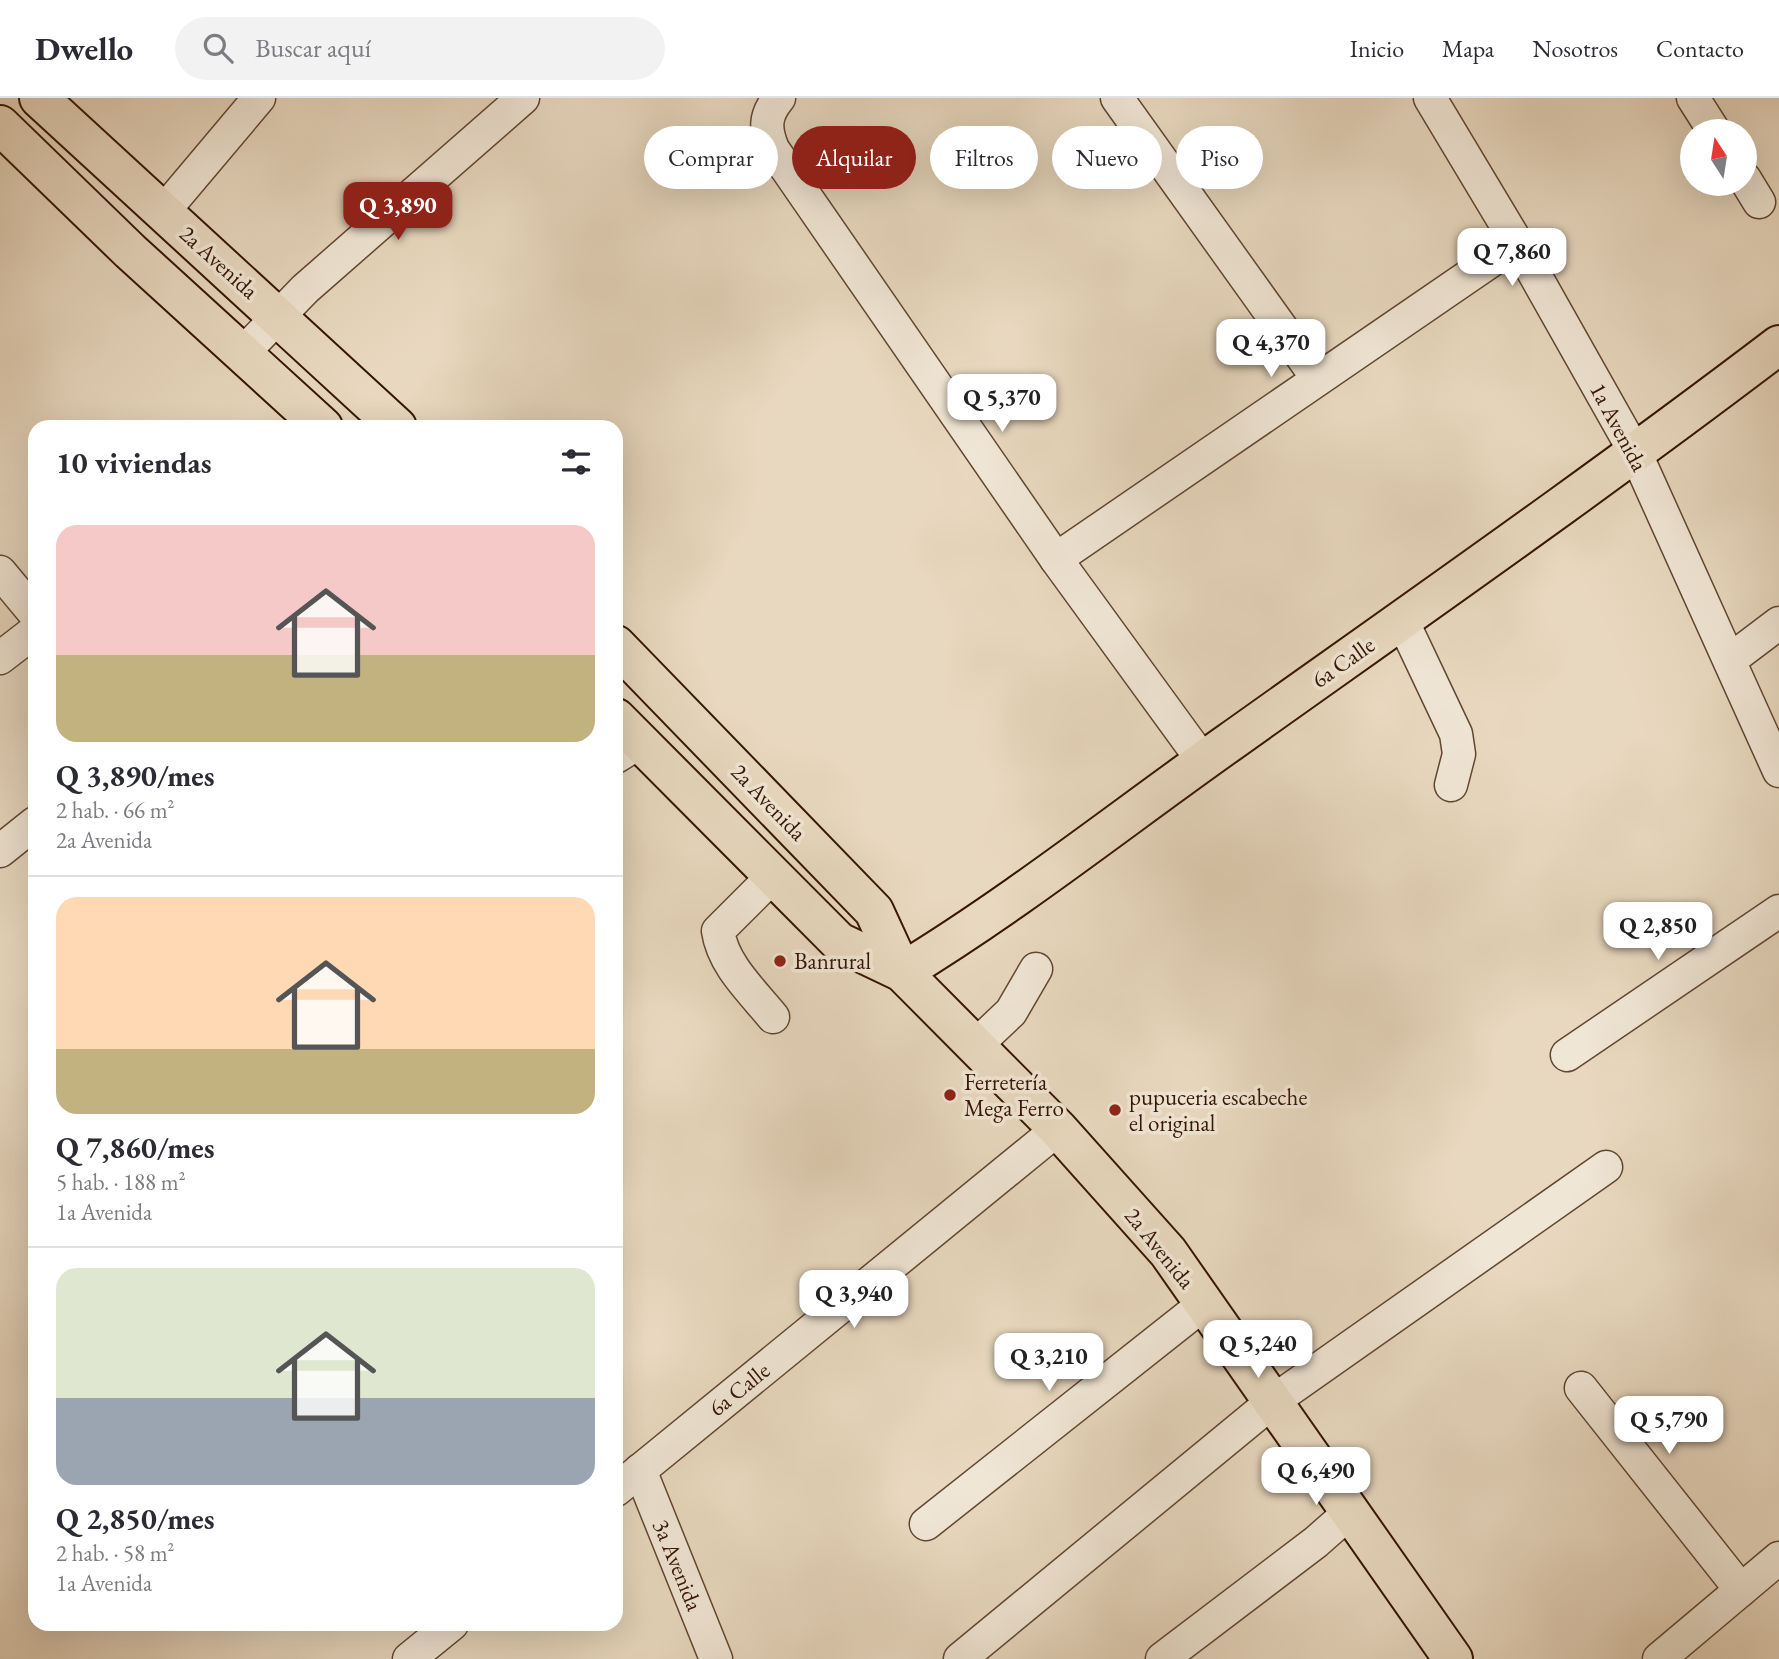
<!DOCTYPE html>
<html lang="es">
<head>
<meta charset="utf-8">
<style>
  :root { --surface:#fff; --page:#f2f2f3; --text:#2b2b33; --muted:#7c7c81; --line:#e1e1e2; --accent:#8f2418 }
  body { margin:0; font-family:"EB Garamond",serif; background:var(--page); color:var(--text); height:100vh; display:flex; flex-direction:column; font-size:26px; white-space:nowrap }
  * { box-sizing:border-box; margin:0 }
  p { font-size:23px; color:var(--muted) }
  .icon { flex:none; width:38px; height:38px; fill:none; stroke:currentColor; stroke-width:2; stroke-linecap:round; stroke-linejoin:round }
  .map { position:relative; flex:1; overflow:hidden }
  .details { position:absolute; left:28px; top:322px; width:595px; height:1211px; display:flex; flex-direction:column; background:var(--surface); border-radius:21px; box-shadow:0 7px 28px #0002 }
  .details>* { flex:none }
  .guide { position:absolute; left:644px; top:28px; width:665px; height:63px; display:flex; gap:14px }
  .needle { width:46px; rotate:348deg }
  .controls { position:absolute; left:1680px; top:21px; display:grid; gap:14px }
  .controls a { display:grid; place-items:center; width:77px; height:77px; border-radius:50%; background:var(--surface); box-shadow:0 7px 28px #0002; font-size:35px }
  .price { position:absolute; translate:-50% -60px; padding:0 16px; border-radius:14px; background:#fff; color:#222; font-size:23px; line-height:46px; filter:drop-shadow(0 2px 4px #0008) }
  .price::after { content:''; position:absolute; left:50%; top:42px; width:21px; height:16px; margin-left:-10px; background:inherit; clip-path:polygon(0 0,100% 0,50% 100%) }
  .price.on { background:var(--accent); color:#fff }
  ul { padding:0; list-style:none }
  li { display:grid; align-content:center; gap:14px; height:371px; padding:0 28px }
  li+li { border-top:2px solid var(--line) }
  li span { display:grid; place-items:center; height:217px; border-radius:21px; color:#555 }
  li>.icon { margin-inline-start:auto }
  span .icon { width:126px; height:126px; fill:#fffc; stroke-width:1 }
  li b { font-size:30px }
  h2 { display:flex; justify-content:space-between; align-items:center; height:84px; padding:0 28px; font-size:30px }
  .tag { padding:0 24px; border-radius:32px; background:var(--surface); box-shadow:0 7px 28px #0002; font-size:24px; line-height:63px }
  .tag.on { background:var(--accent); color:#fff }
  header { display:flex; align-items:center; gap:42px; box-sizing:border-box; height:98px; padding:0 35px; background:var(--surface); border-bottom:2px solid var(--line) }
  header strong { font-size:33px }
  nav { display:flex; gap:38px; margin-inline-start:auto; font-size:24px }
  .search { width:490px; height:63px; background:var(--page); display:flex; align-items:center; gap:18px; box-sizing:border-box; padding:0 24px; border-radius:38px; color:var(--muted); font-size:26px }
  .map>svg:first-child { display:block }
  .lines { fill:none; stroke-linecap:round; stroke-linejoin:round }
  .minor-casing { stroke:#624632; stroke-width:35 }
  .major-casing { stroke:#361503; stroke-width:42 }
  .minor { stroke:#f0e6d5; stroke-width:32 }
  .major { stroke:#e8d8bf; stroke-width:38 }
  .poi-dot { fill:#8f2418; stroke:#f0e6d5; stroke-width:2.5 }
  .labels { text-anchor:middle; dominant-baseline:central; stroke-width:7; stroke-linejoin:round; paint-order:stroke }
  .street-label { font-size:23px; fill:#361503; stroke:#f0e6d5 }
  .poi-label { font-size:23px; fill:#361503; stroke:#f0e6d5; text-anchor:start }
</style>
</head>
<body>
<header>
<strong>Dwello</strong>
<div class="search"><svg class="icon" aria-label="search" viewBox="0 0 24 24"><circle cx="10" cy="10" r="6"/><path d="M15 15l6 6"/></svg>Buscar aquí</div>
<nav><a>Inicio</a><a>Mapa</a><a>Nosotros</a><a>Contacto</a></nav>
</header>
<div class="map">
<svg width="1779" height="1561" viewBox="0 0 1779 1561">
  <rect width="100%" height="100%" fill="#e8d8bf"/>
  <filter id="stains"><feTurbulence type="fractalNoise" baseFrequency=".00286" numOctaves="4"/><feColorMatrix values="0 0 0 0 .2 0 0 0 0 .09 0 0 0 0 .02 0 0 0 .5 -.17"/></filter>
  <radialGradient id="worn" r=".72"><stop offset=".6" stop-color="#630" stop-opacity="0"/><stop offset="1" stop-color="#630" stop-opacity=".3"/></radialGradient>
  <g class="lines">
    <!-- minor casing -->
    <g class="minor-casing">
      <g id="minor">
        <path d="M779,0c-15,18 -14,31 -6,51l283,410 147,202"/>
        <path d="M1117,0l201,281"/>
        <path d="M1430,0l87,145 119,211 143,317"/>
        <path d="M1693,0l21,33"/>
        <path d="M1745,81l14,23"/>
        <path d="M163,114l96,-114"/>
        <path d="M242,256l63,-65 218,-191"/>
        <path d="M1056,461l461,-316"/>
        <path d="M0,474l35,42"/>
        <path d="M1402,522l54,114 3,20 -8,31"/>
        <path d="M0,560l35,-27"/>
        <path d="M1730,562l49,-37"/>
        <path d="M616,659l24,-15"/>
        <path d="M0,753l35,-28"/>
        <path d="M773,919c-21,-26 -50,-52 -55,-86l55,-55"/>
        <path d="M975,948l36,-34 25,-43"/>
        <path d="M1567,957l212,-144"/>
        <path d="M1581,1290l160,202"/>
        <path d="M640,1372l76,189"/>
        <path d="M616,1392l442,-361"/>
        <path d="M926,1426l278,-220"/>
        <path d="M409,1561l43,-35"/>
        <path d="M960,1561l312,-257 334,-235"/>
        <path d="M1162,1561l154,-117 34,-30"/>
        <path d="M1659,1561l120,-101"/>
      </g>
    </g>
    <!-- major casing -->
    <g class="major-casing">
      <g id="major">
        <path d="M39,0l358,329"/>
        <path d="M0,27l130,126 193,176"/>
        <path d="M616,547l258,266 28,61"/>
        <path d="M616,620l223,224 63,30 156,157 110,123 285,407"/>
        <path d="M902,874c115,-70 219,-153 328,-230 184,-131 369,-260 549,-397"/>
      </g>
    </g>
    <!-- minor -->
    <use href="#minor" class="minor"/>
    <!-- major -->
    <use href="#major" class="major"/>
  </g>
  <!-- markers -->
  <g class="poi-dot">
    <circle cx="780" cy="863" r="7"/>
    <circle cx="950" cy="997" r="7"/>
    <circle cx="1115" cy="1012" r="7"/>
  </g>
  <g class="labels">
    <!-- street labels -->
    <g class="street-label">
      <text transform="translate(219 164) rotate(42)">2a Avenida</text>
      <text transform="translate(1619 329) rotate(62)">1a Avenida</text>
      <text transform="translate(1343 564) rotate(-35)">6a Calle</text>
      <text transform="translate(769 704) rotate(46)">2a Avenida</text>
      <text transform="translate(1160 1150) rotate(51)">2a Avenida</text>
      <text transform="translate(739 1291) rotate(-39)">6a Calle</text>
      <text transform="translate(678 1467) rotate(68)">3a Avenida</text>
    </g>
    <!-- poi labels -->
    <g class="poi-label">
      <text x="794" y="863">Banrural</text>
      <text x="964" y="984">Ferretería<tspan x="964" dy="26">Mega Ferro</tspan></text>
      <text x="1129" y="999">pupuceria escabeche<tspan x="1129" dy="26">el original</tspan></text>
    </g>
  </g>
  <rect width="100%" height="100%" filter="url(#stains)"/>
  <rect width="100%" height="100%" fill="url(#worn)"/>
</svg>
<div class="controls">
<a><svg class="needle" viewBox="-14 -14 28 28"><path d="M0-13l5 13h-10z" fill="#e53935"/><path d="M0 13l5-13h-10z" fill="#7c7c81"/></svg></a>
</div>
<b class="price on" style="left:398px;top:144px">Q 3,890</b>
<b class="price" style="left:1512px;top:190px">Q 7,860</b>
<b class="price" style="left:1271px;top:281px">Q 4,370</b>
<b class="price" style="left:1002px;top:336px">Q 5,370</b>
<b class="price" style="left:1658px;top:864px">Q 2,850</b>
<b class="price" style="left:854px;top:1232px">Q 3,940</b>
<b class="price" style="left:1258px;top:1282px">Q 5,240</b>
<b class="price" style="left:1049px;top:1295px">Q 3,210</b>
<b class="price" style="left:1669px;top:1358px">Q 5,790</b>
<b class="price" style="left:1316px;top:1409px">Q 6,490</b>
<div class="guide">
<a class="tag">Comprar</a>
<a class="tag on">Alquilar</a>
<a class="tag">Filtros</a>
<a class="tag">Nuevo</a>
<a class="tag">Piso</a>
</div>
<section class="details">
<h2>10 viviendas<svg class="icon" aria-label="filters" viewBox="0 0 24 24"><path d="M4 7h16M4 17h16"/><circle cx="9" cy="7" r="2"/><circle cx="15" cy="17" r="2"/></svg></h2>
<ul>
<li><span style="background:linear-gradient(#f6c9c9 60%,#c2b280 0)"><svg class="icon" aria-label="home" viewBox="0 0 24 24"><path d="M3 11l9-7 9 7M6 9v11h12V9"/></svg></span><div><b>Q 3,890/mes</b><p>2 hab. · 66 m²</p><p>2a Avenida</p></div></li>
<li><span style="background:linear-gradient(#ffd9b3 70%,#c2b280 0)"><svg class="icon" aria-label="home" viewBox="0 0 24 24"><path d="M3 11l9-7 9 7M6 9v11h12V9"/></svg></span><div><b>Q 7,860/mes</b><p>5 hab. · 188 m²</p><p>1a Avenida</p></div></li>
<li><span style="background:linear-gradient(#dfe7d0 60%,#9aa5b1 0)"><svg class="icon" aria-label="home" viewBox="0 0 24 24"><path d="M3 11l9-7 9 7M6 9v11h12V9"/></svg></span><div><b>Q 2,850/mes</b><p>2 hab. · 58 m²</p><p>1a Avenida</p></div></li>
</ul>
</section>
</div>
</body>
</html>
